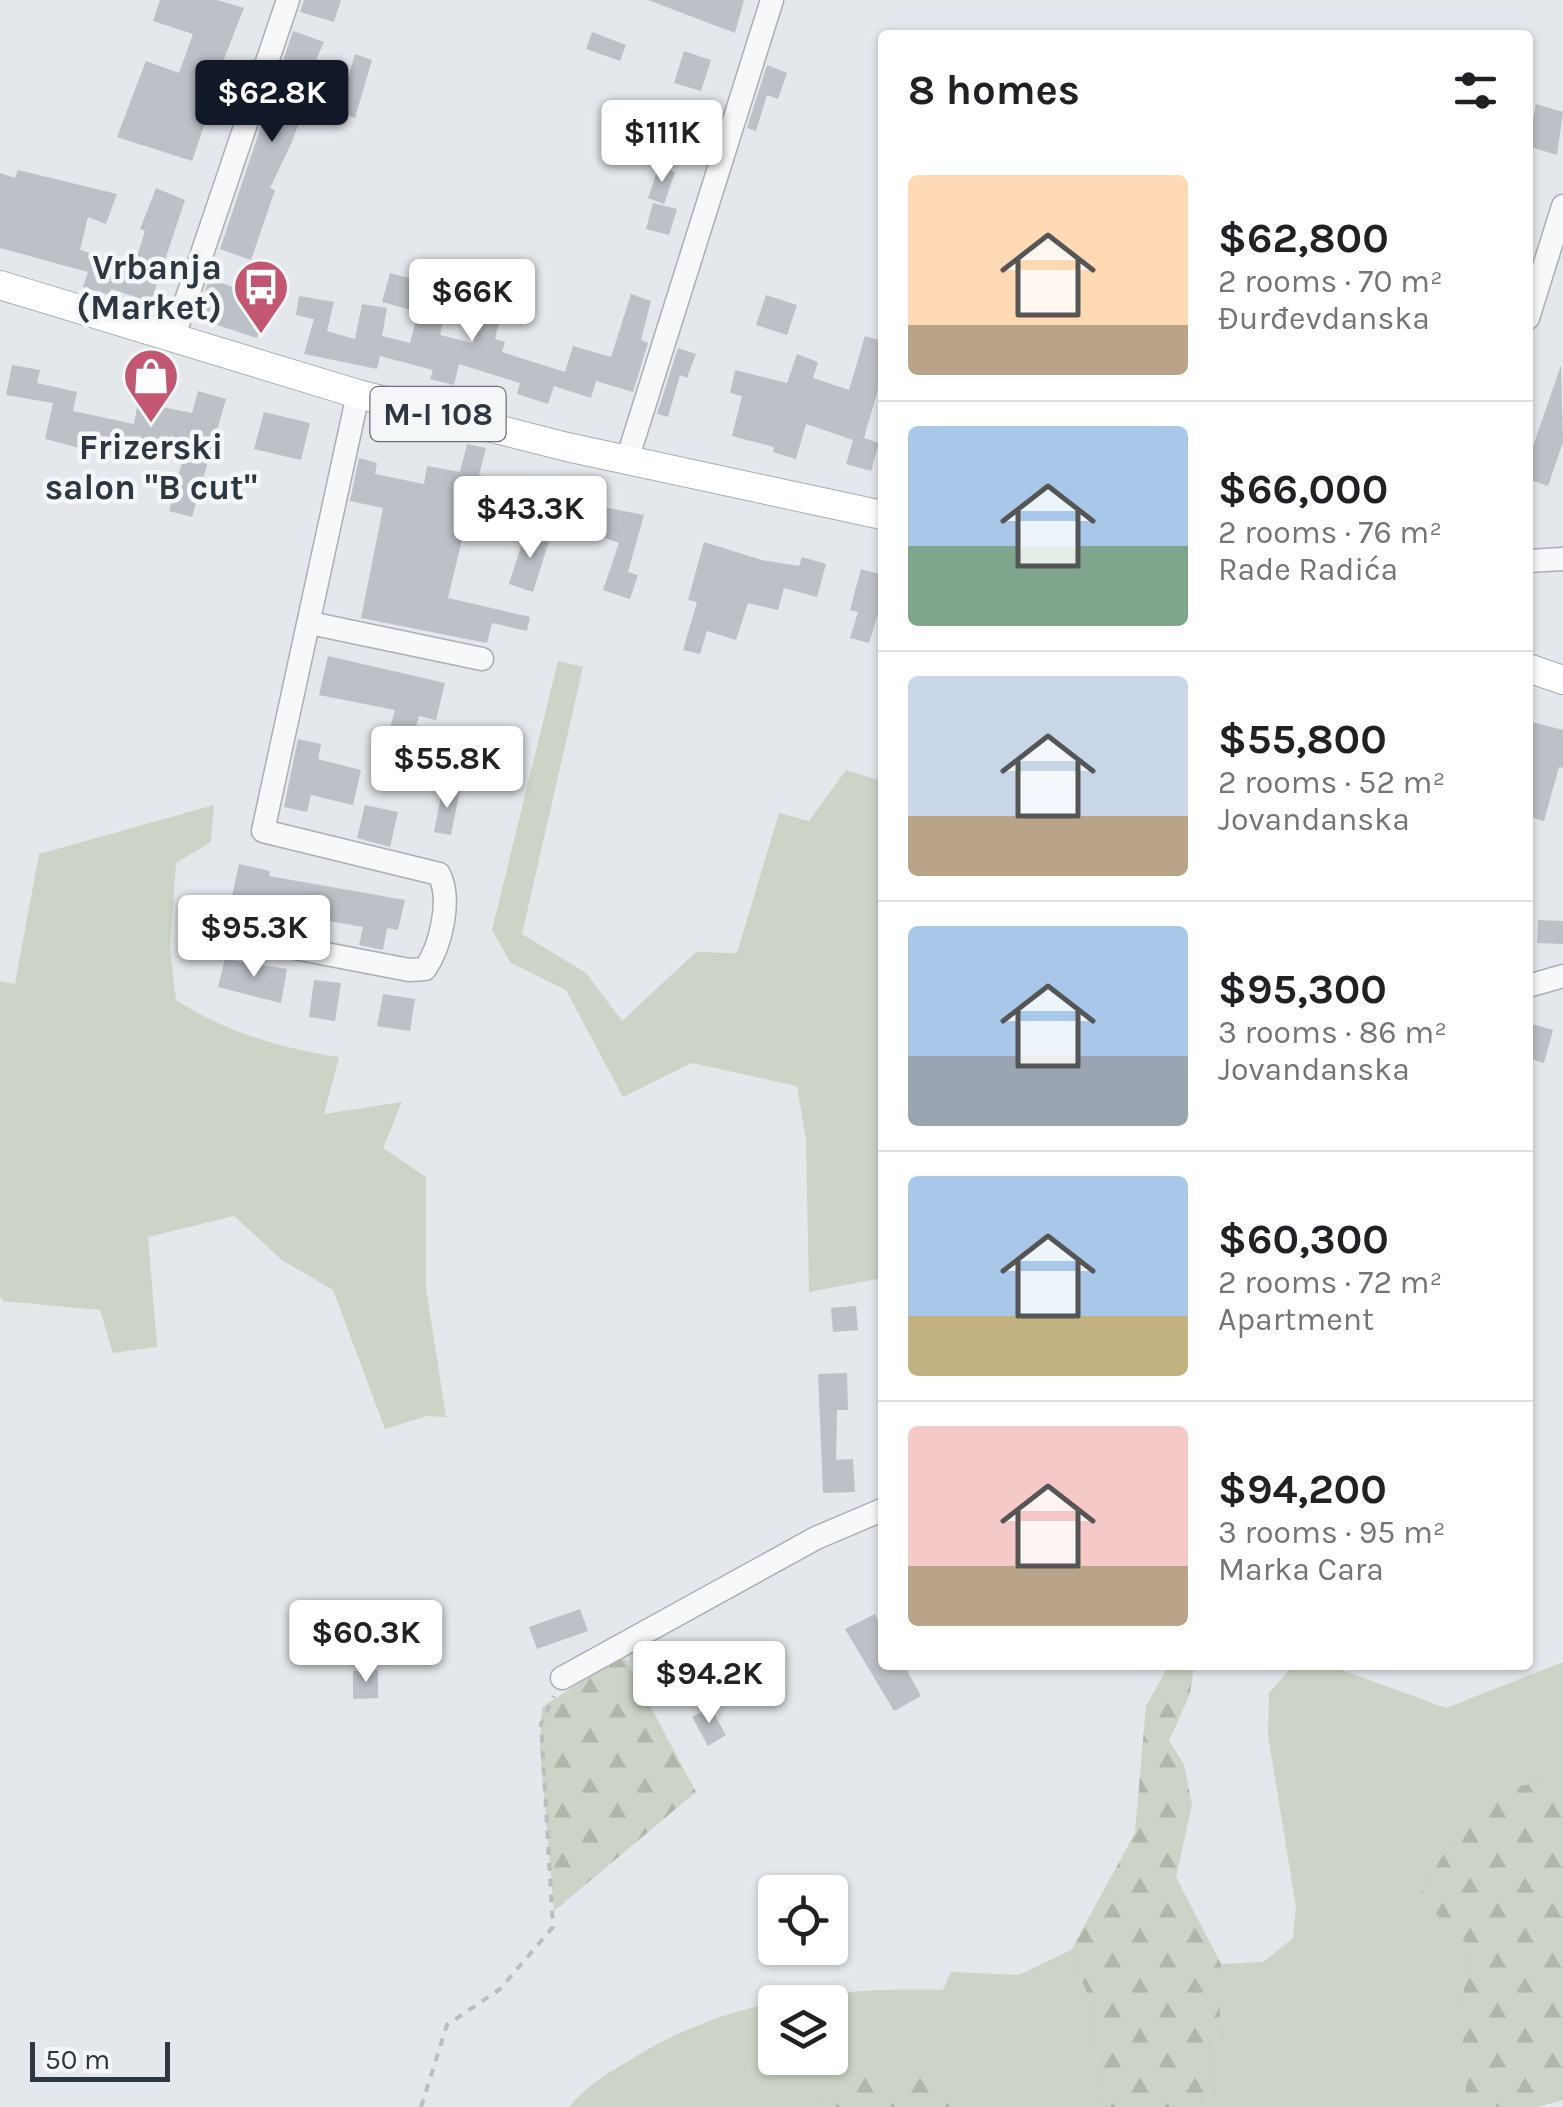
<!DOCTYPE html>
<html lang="en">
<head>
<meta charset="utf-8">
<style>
  :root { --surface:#fff; --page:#f2f2f2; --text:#202124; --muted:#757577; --line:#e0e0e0; --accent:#111827 }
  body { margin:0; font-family:Karla,sans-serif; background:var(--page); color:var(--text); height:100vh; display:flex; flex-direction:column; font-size:38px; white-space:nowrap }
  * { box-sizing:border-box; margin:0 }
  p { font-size:32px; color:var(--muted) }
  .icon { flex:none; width:55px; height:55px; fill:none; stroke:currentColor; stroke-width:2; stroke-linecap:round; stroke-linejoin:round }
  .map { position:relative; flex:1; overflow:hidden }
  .side { position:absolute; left:878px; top:30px; width:655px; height:1640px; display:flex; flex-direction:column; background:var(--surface); border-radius:10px; box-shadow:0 2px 8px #0004 }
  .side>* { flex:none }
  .controls { position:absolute; left:758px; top:1875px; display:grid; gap:20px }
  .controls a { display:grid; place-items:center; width:90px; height:90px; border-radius:10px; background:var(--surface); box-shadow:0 2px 8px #0004; font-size:50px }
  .scale { position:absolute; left:30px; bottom:25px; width:140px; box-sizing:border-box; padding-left:10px; border:5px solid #2d3742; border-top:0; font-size:28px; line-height:35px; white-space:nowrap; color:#2d3742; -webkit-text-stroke:8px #f4f6f8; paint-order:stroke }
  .price { position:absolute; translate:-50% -85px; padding:0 22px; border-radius:10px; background:#fff; color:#222; font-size:32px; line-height:65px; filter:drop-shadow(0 2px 5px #0008) }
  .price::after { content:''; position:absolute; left:50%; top:60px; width:30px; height:22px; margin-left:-15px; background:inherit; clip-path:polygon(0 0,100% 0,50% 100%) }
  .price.on { background:var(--accent); color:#fff }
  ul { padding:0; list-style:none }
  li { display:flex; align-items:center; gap:30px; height:250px; padding:0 30px }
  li+li { border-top:2px solid var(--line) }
  li span { display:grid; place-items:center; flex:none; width:280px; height:200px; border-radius:10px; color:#555 }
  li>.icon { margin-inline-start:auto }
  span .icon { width:120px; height:120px; fill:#fffc; stroke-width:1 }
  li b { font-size:42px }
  h2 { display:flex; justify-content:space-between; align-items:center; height:120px; padding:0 30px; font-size:42px }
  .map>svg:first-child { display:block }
  .green { fill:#cbd4c6; fill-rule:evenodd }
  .forest { fill:url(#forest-firs) }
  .building { fill:#bcc1c7 }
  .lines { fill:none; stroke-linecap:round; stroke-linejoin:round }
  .minor-casing { stroke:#a9afb5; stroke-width:25 }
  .major-casing { stroke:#a5adb6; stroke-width:30 }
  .path { stroke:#babec2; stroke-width:4; stroke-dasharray:8 8; stroke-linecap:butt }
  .minor { stroke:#f7f8f9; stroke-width:22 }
  .major { stroke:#fff; stroke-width:28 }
  .labels { text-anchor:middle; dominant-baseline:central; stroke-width:9; stroke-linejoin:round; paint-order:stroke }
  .shield { fill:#f4f6f8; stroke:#697079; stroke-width:2.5 }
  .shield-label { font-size:32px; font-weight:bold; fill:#2d3742 }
  .poi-label { font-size:35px; font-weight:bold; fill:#2d3742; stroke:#f4f6f8; text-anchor:end }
</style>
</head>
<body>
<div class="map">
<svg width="1563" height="2107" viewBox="0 0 1563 2107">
  <defs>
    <pattern id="forest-firs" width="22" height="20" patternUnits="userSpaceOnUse" patternTransform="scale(2.5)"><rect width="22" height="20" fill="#cbd4c6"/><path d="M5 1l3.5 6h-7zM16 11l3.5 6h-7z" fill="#afb7ab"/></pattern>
  </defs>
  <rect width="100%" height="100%" fill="#e4e7eb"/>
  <!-- green -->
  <g class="green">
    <path d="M558,661l25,6 -61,267 64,39 36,48 74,-69 41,1 42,-140 30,8 37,-51 36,11v497l-73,14 -3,-152 -9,-54 -105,-23 -69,34 -57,-107 -55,-27 -19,-33z"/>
    <path d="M214,805l-3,37 -35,21 -6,85 6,52c52,33 103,48 163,57l-15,57 78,-12 -19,46 43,29v111l20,129 -19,-1 -42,13 -52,-139 -51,-30 -48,-44 -86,21 9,110 -44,6 -13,-43 -97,-9 -3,-5v-315l15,3 24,-130z"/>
    <path d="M1563,1662v117l-58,9 -61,65 -26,44 51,49 -8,66 6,95h-260l13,-93 1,-50 42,-2 30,-24 3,-31 -28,-172 1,-42 23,-26 36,-2 118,43z"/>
    <path d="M1071,1950l20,55 10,102h-121l-45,-39h-61l-63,39h-242c19,-23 41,-35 66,-50 94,-58 200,-70 308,-67l8,-18 68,3zM775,2002h55v56h-55z"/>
  </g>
  <!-- forest -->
  <g class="forest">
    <path d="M623,1655l73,137 -142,119 -14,-162 2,-42z"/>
    <path d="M1169,1665h25l-4,29 -21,47 15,23 8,41 -16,72 45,87 -1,50 -13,93h-106l-10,-102 -20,-55 64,-117 11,-127z"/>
    <path d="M1563,1779v321l-26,7h-70l-6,-95 8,-66 -51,-49 26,-44 61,-65z"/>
    <path d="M874,2068h61l45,39h-169z"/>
  </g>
  <!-- building -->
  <g class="building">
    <path d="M160,0h57l27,8 -31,79 4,1 -25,73 -75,-24 29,-76 33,12 14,-39 -40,-13z"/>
    <path d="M304,0h37l-7,22 -34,-10z"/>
    <path d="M648,0h96l-9,33z"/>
    <path d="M293,31l31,11 -14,31 6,2 -24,67 -22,46 5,2 -24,70 -31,-11z"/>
    <path d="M592,32l34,13 -6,16 -34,-12z"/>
    <path d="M684,51l27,9 -10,31 -27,-8z"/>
    <path d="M355,54l17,6 -17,58 -17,-6z"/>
    <path d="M767,65l20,8 -9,26 -11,-4 -11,36 -9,-3z"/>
    <path d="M1536,104l27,8 -6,43 -29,-9z"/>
    <path d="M659,166l16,6 -11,32 -16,-6z"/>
    <path d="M18,170l99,24 -11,30 -18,-7 -8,33 54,16 11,-35 -5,-2 16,-41 29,12 -34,102 -40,-13 -2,6 -26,-8 5,-15 -88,-24v-75l15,5z"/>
    <path d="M653,203l24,6 -8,26 -23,-6z"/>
    <path d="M390,273l60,16 -10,46 33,8 8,-30 19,6 -5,20 10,3 -3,10 63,20 8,-26 38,11 20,-63 20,7 -10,39 7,3 -15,49 -37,-11 -5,17 -37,-12 -6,18 -31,-10 3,-11 -61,-19 -5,21 -24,-6 3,-9 -53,-14 -3,13 -73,-15 10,-35 -18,-4 3,-19 35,6 -7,29 28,8 7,-35 25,4 -5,28 28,7 8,-31 -36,-10z"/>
    <path d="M209,279l61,20 -13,39 -61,-20z"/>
    <path d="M766,295l31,10 -10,30 -31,-10z"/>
    <path d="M865,336l17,5v35l-18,62 15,5 -8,28 -25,-7 7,-24 -47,-16 -10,35 -23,-7 1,-5 -42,-11 10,-40 -12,-3 5,-23 52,13 10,-29 21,8 -5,16 36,12z"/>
    <path d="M678,348l18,6 -9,24 -7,-3 -12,42 -11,-3z"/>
    <path d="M12,365l28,5 -3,13 40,9 -4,19 61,13 4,-22 54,11 6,-22 28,8 -34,118 -23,-6 15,-56 -66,-14 -4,16 -69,-18 8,-36 -47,-8z"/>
    <path d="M1561,365l2,77 -15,44 -20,-7v-18z"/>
    <path d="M264,412l46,11 -9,37 -47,-11z"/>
    <path d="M467,444l19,4 -7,27 35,8 -7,32 -37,-9 -22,92 82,19 -3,14 -35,-8 -5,20 -126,-25 22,-110 -33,-7 9,-43 18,5 -2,11 49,10 3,-18 33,6z"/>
    <path d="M582,503l62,12 -16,57 10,3 -8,24 -27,-9 16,-47 -44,-16z"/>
    <path d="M526,530l24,8 -17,54 -24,-8z"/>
    <path d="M704,542l58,18 37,6 3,-9 24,7 -9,33 -33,-9 -6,22 -30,-7 -12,37 -29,-9 -7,23 -17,-4 14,-48 -9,-2z"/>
    <path d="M861,569l21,6v43l-5,-1 -8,26 -19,-5 8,-26 -8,-2z"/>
    <path d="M328,656l117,27 -9,37 -17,-4 -11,39 -24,-6 11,-39 -76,-15z"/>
    <path d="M1528,721l35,9v38l-4,-1 -15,54 -13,-4 2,-8 -5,-2z"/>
    <path d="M298,739l23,5 -3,15 43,11 -8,35 -42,-10 -4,17 -23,-5z"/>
    <path d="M443,786l17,3 -9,46 -17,-3z"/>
    <path d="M365,805l33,7 -8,35 -33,-9z"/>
    <path d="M239,864l31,7 -1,5 136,24 -7,30 -11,-2 -4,22 -24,-5 4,-18 -101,-18 -3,16 -16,-3 4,-18 -16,-3z"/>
    <path d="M1538,920l25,1v23l-26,-1z"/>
    <path d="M225,959l62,10 -6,34 -63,-16z"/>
    <path d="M314,980l27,3 -6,38 -26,-4z"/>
    <path d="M383,994l32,5 -5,32 -33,-5z"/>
    <path d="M1528,1023l25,7 -9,33 -16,-5z"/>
    <path d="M856,1306l2,24 -25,2 -2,-24z"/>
    <path d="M847,1373l1,37h-11l-1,50 17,-1 2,33 -32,1 -5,-119z"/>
    <path d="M580,1609l8,22 -51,18 -8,-22z"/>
    <path d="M875,1614l7,16v35h22l17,31 -27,15 -49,-82z"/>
    <path d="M378,1670v28l-25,1v-28z"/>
    <path d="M710,1707l16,28 -18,11 -16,-29z"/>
  </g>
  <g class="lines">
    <!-- minor casing -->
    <g class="minor-casing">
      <g id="minor">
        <path d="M1528,318l35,-112"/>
        <path d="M173,339l115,-339"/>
        <path d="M627,460l145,-460"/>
        <path d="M1528,561l35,-2"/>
        <path d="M310,623l172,36"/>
        <path d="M238,937l171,33 16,-1c16,-23 27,-70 14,-95l-176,-43 95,-437"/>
        <path d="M1528,986l35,-10"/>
        <path d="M562,1678l254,-140 66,-28"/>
      </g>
    </g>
    <!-- major casing -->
    <g class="major-casing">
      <g id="major">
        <path d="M0,285l358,109 209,53 315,68"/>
        <path d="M1528,668l35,12"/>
      </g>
    </g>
    <!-- path -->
    <path class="path" d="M421,2107l26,-82 53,-36 53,-62 -12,-203 13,-28"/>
    <!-- minor -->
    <use href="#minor" class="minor"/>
    <!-- major -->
    <use href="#major" class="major"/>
  </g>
  <!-- icons -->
  <defs>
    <g id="bus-pin" transform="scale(2.875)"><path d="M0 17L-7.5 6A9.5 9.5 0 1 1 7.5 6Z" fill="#c35670" stroke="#f4f6f8"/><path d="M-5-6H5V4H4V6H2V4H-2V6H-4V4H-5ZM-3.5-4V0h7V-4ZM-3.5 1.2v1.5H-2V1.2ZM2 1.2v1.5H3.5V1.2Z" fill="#fff"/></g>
    <g id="shop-pin" transform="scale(2.875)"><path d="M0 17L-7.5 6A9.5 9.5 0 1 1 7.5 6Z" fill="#c35670" stroke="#f4f6f8"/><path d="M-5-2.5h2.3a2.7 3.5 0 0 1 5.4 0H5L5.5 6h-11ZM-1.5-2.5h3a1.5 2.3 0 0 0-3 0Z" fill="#fff"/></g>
  </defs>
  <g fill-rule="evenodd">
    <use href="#bus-pin" x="261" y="287"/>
    <use href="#shop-pin" x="151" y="376"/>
  </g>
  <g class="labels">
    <!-- shield labels -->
    <rect class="shield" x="370.5" y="387" width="135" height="54" rx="8"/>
    <g class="shield-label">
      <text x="438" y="414">M-I 108</text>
    </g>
    <!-- poi labels -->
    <g class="poi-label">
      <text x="222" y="267">Vrbanja<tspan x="222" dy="40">(Market)</tspan></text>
      <text x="151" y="447" text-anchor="middle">Frizerski<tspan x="151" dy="40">salon "B cut"</tspan></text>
    </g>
  </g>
</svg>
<div class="controls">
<a><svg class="icon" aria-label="locate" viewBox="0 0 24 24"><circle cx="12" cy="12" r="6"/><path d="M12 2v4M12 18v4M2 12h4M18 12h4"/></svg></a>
<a><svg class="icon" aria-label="layers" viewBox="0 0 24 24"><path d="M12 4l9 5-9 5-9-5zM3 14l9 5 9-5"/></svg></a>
</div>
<div class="scale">50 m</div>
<b class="price on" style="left:272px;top:145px">$62.8K</b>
<b class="price" style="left:662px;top:185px">$111K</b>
<b class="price" style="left:472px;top:344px">$66K</b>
<b class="price" style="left:530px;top:561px">$43.3K</b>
<b class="price" style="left:447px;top:811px">$55.8K</b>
<b class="price" style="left:254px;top:980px">$95.3K</b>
<b class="price" style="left:366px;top:1685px">$60.3K</b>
<b class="price" style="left:709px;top:1726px">$94.2K</b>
<section class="side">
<h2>8 homes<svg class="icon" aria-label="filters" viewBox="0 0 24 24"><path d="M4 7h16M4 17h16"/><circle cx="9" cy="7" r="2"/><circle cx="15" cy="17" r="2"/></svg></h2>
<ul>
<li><span style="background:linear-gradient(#ffd9b3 75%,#b9a48a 0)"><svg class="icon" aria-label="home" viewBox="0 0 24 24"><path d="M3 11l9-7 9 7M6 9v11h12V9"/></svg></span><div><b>$62,800</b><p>2 rooms · 70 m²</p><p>Đurđevdanska</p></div></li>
<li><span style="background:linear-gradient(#a9c7e8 60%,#7fa58c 0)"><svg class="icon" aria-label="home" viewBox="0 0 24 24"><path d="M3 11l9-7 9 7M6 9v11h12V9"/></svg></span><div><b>$66,000</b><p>2 rooms · 76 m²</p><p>Rade Radića</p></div></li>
<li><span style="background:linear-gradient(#c9d6e8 70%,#b9a48a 0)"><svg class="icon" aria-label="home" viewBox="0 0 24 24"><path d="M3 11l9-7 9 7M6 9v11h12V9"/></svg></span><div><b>$55,800</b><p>2 rooms · 52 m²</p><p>Jovandanska</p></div></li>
<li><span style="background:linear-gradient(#a9c7e8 65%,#9aa5b1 0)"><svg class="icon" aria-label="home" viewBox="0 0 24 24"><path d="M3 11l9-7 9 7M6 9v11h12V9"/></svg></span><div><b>$95,300</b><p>3 rooms · 86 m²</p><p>Jovandanska</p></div></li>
<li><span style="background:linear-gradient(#a9c7e8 70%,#c2b280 0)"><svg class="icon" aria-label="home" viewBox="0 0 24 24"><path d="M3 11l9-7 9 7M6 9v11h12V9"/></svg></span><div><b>$60,300</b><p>2 rooms · 72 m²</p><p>Apartment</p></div></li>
<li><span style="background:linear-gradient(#f6c9c9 70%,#b9a48a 0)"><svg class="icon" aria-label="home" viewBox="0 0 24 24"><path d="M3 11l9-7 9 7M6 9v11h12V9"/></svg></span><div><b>$94,200</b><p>3 rooms · 95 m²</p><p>Marka Cara</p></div></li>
</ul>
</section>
</div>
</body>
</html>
